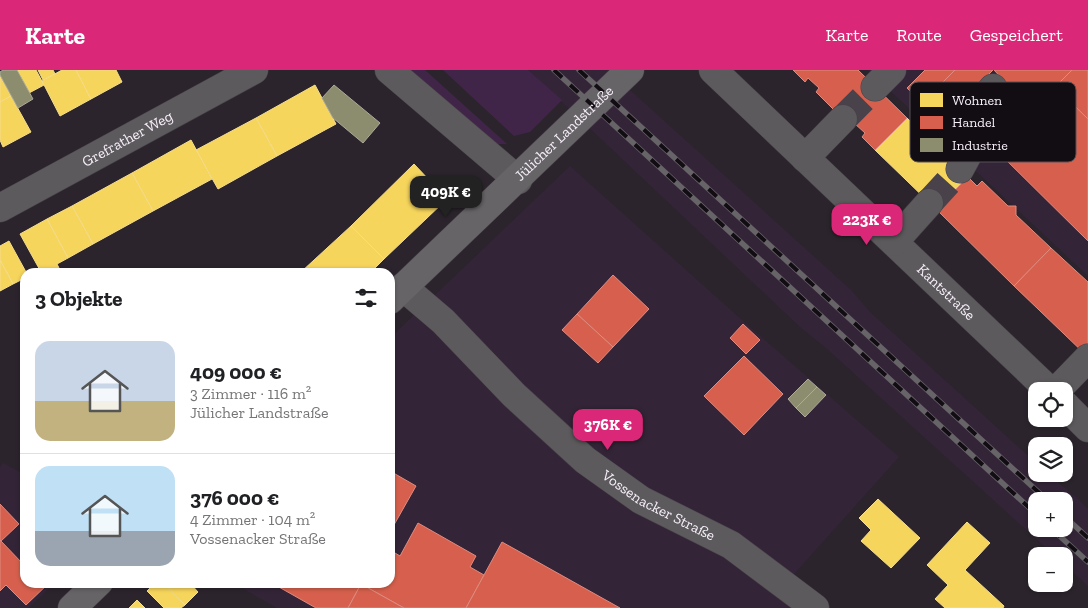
<!DOCTYPE html>
<html lang="de">
<head>
<meta charset="utf-8">
<style>
  :root { --surface:#fff; --page:#f2f2f2; --text:#202124; --muted:#757577; --line:#e0e0e0; --accent:#db2777 }
  body { margin:0; font-family:"Zilla Slab",serif; background:var(--page); color:var(--text); height:100vh; display:flex; flex-direction:column; font-size:19px; white-space:nowrap }
  * { box-sizing:border-box; margin:0 }
  p { font-size:16px; color:var(--muted) }
  .icon { flex:none; width:28px; height:28px; fill:none; stroke:currentColor; stroke-width:2; stroke-linecap:round; stroke-linejoin:round }
  .map { position:relative; flex:1; overflow:hidden }
  .sheet { position:absolute; left:20px; top:198px; width:375px; height:320px; display:flex; flex-direction:column; background:var(--surface); border-radius:15px; box-shadow:0 1px 4px #0004 }
  .sheet>* { flex:none }
  .tools { position:absolute; left:1028px; top:312px; display:grid; gap:10px }
  .tools a { display:grid; place-items:center; width:45px; height:45px; border-radius:10px; background:var(--surface); box-shadow:0 1px 4px #0004; font-size:25px }
  .price { position:absolute; translate:-50% -42px; padding:0 11px; border-radius:10px; background:var(--accent); color:#fff; font-size:16px; line-height:32px; filter:drop-shadow(0 1px 2px #0008) }
  .price::after { content:''; position:absolute; left:50%; top:30px; width:15px; height:11px; margin-left:-8px; background:inherit; clip-path:polygon(0 0,100% 0,50% 100%) }
  .price.active { background:#222; color:#fff }
  ul { padding:0; list-style:none }
  li { display:flex; align-items:center; gap:15px; height:125px; padding:0 15px }
  li+li { border-top:1px solid var(--line) }
  li span { display:grid; place-items:center; flex:none; width:140px; height:100px; border-radius:15px; color:#555 }
  li>.icon { margin-inline-start:auto }
  span .icon { width:60px; height:60px; fill:#fffc; stroke-width:1 }
  li b { font-size:21px }
  h2 { display:flex; justify-content:space-between; align-items:center; height:60px; padding:0 15px; font-size:21px }
  header { display:flex; align-items:center; gap:30px; box-sizing:border-box; height:70px; padding:0 25px; background:var(--accent); color:#fff }
  header strong { font-size:24px }
  nav { display:flex; gap:28px; margin-inline-start:auto; font-size:18px }
  .map>svg:first-child { display:block }
  .built { fill:#332537; fill-rule:evenodd }
  .green { fill:#412549 }
  .homes { fill:#f6d55c; stroke:#f6dd8b }
  .shops { fill:#d6604d; stroke:#e08b81 }
  .industry { fill:#8c8c6e; stroke:#acaa98 }
  .lines { fill:none; stroke-linecap:round; stroke-linejoin:round }
  .minor-tunnel { stroke:#4a424b; stroke-width:28; stroke-dasharray:28 14; stroke-linecap:butt }
  .minor-casing { stroke:#474148; stroke-width:29 }
  .major-casing { stroke:#474148; stroke-width:29 }
  .minor { stroke:#5c5a5c; stroke-width:28 }
  .major { stroke:#676468; stroke-width:28 }
  .rail-casing { stroke:#676468; stroke-width:5.5 }
  .rail { stroke:#120d13; stroke-width:4; stroke-dasharray:11; stroke-linecap:butt }
  .labels { text-anchor:middle; dominant-baseline:central; stroke-width:5; stroke-linejoin:round; paint-order:stroke }
  .street-label { font-size:15px; fill:#f7effa; stroke:#120d13 }
  .key { fill:#120d13; stroke:#575158; stroke-width:1 }
  .key-label { font-size:14px; fill:#f7effa }
</style>
</head>
<body>
<header>
<strong>Karte</strong>
<nav><a>Karte</a><a>Route</a><a>Gespeichert</a></nav>
</header>
<div class="map">
<svg width="1088" height="538" viewBox="0 0 1088 538">
  <rect width="100%" height="100%" fill="#2b242c"/>
  <!-- built -->
  <g class="built">
    <path d="M528,0h80l243,220 19,22 166,151v11h12l28,23 12,12v77l-24,-22v-8h-9l-229,-208 -26,-21zM1036,431h28v28h-28z"/>
    <path d="M868,0h220v206z"/>
    <path d="M570,96l173,155 156,136 -113,126 25,25h-534l-44,-25 157,-1v-244z"/>
    <path d="M3,393l22,12v107l30,1 -27,25h-28v-141z"/>
  </g>
  <!-- green -->
  <g class="green">
    <path d="M411,0h14l82,74h-9l-9,-5z"/>
    <path d="M443,0h85l34,30 -32,32 -16,4z"/>
  </g>
  <!-- homes -->
  <g class="homes">
    <path d="M17,0h19l8,15 -15,8z"/>
    <path d="M38,0h15l2,4 -12,6z"/>
    <path d="M62,0h14l15,29 -31,17 -18,-35z"/>
    <path d="M76,0h40l6,12 -31,17z"/>
    <path d="M0,5l11,21 -11,6z"/>
    <path d="M315,15l21,39 -59,32 -21,-38z"/>
    <path d="M11,26l20,36 -28,15 -3,-7v-38z"/>
    <path d="M256,48l21,38 -59,33 -22,-39z"/>
    <path d="M907,48l61,59 -32,32 -61,-59z"/>
    <path d="M191,70l21,39 -59,32 -21,-38z"/>
    <path d="M414,94l33,35 -63,60 -33,-33z"/>
    <path d="M132,103l21,38 -60,33 -21,-38z"/>
    <path d="M72,136l21,38 -25,14 -21,-39z"/>
    <path d="M47,149l21,39 -11,6 3,6 -4,2h-15l-21,-38z"/>
    <path d="M351,156l33,33 -13,13h-70z"/>
    <path d="M9,171l17,31 -1,6 -12,6 -13,-24v-14z"/>
    <path d="M0,190l13,24 -13,7z"/>
    <path d="M878,429l42,39 -29,30 -30,-27 10,-11 -12,-12z"/>
    <path d="M967,452l23,21 -25,27 39,36 -1,2h-58l-10,-9 13,-14 -21,-20z"/>
    <path d="M156,512h7l22,23 -4,3h-17l-17,-17z"/>
    <path d="M163,512h26l9,10 -13,13z"/>
    <path d="M137,530l8,8h-16z"/>
  </g>
  <!-- shops -->
  <g class="shops">
    <path d="M793,0h65l49,48 -32,32 -13,-13 3,-4 -11,-10 -3,4 -35,-35 3,-4 -11,-10 -3,4z"/>
    <path d="M925,0h30l-33,33 -15,-15z"/>
    <path d="M955,0h38l-43,43 -20,-18z"/>
    <path d="M994,0h78l-40,41z"/>
    <path d="M1072,0h16v49l-33,-32z"/>
    <path d="M1055,17l33,32v122l-93,-92z"/>
    <path d="M968,107l9,9 5,-5 26,25h8v9l35,33 -37,38 -78,-77z"/>
    <path d="M1051,178l37,34v75l-74,-71z"/>
    <path d="M613,205l36,34 -36,38 -36,-33z"/>
    <path d="M577,244l36,33 -15,16 -36,-33z"/>
    <path d="M743,254l17,16 -14,14 -16,-16z"/>
    <path d="M744,286l39,38 -39,41 -40,-39z"/>
    <path d="M390,401l26,15 -26,46z"/>
    <path d="M0,434l19,20 -19,18z"/>
    <path d="M418,453l58,33 -6,11 14,8 -18,33h-62l-43,-24 29,-2v-32l10,6z"/>
    <path d="M0,470l23,24 2,-2v20h25l-24,23 -20,-20 -6,6z"/>
    <path d="M502,472l118,66h-154z"/>
    <path d="M270,512h92l-14,26h-32z"/>
    <path d="M361,514l43,24h-56z"/>
  </g>
  <!-- industry -->
  <g class="industry">
    <path d="M3,0h14l16,29 -15,9 -18,-33v-3z"/>
    <path d="M334,15l46,38 -17,20 -30,-25 -11,-20z"/>
    <path d="M808,309l9,8 -21,21 -8,-9z"/>
    <path d="M817,317l9,8 -21,22 -9,-9z"/>
  </g>
  <g class="lines">
    <!-- minor-tunnel -->
    <g class="minor-tunnel">
      <path d="M843,49l32,-32"/>
      <path d="M929,133l31,-34"/>
    </g>
    <!-- minor casing -->
    <g class="minor-casing">
      <g id="minor">
        <path d="M389,0l129,110"/>
        <path id="s1" d="M713,0l337,321"/>
        <path d="M875,17l17,-17"/>
        <path d="M805,88l38,-39"/>
        <path d="M960,99l12,-22 -7,-20 4,-11 24,-28"/>
        <path id="s2" d="M0,138l254,-138"/>
        <path d="M894,172l35,-39"/>
        <path id="s3" d="M403,217l40,34 71,74 71,65 56,40 90,45 84,63"/>
        <path d="M1056,321l32,-33"/>
        <path d="M1064,334l24,24"/>
      </g>
    </g>
    <!-- major casing -->
    <g class="major-casing">
      <g id="major">
        <path id="s4" d="M390,230l240,-230"/>
        <path d="M72,538l27,-26"/>
      </g>
    </g>
    <!-- minor -->
    <use href="#minor" class="minor"/>
    <!-- major -->
    <use href="#major" class="major"/>
    <!-- rail casing -->
    <g class="rail-casing">
      <g id="rail">
        <path d="M554,0l482,444"/>
        <path d="M579,0l469,431"/>
        <path d="M1064,446l24,22"/>
        <path d="M1052,459l36,33"/>
      </g>
    </g>
    <!-- rail -->
    <use href="#rail" class="rail"/>
  </g>
  <g class="labels">
    <!-- street labels -->
    <g class="street-label">
      <text stroke="none"><textPath href="#s4" startOffset="241">Jülicher Landstraße</textPath></text>
      <text stroke="none"><textPath href="#s2" startOffset="145">Grefrather Weg</textPath></text>
      <text stroke="none"><textPath href="#s1" startOffset="322">Kantstraße</textPath></text>
      <text stroke="none"><textPath href="#s3" startOffset="338">Vossenacker Straße</textPath></text>
    </g>
  </g>
  <!-- legend -->
  <rect x="910" y="12" width="166" height="80" rx="8" class="key"/>
  <rect x="920" y="23" width="23" height="14" fill="#f6d55c"/>
  <rect x="920" y="46" width="23" height="13" fill="#d6604d"/>
  <rect x="920" y="68" width="23" height="14" fill="#8c8c6e"/>
  <g class="key-label">
    <text x="952" y="35">Wohnen</text>
    <text x="952" y="57">Handel</text>
    <text x="952" y="80">Industrie</text>
  </g>
</svg>
<div class="tools">
<a><svg class="icon" aria-label="locate" viewBox="0 0 24 24"><circle cx="12" cy="12" r="6"/><path d="M12 2v4M12 18v4M2 12h4M18 12h4"/></svg></a>
<a><svg class="icon" aria-label="layers" viewBox="0 0 24 24"><path d="M12 4l9 5-9 5-9-5zM3 14l9 5 9-5"/></svg></a>
<a>+</a>
<a>−</a>
</div>
<b class="price active" style="left:446px;top:148px">409K €</b>
<b class="price" style="left:867px;top:176px">223K €</b>
<b class="price" style="left:608px;top:381px">376K €</b>
<section class="sheet">
<h2>3 Objekte<svg class="icon" aria-label="filters" viewBox="0 0 24 24"><path d="M4 7h16M4 17h16"/><circle cx="9" cy="7" r="2"/><circle cx="15" cy="17" r="2"/></svg></h2>
<ul>
<li><span style="background:linear-gradient(#c9d6e8 60%,#c2b280 0)"><svg class="icon" aria-label="home" viewBox="0 0 24 24"><path d="M3 11l9-7 9 7M6 9v11h12V9"/></svg></span><div><b>409 000 €</b><p>3 Zimmer · 116 m²</p><p>Jülicher Landstraße</p></div></li>
<li><span style="background:linear-gradient(#bfe0f5 65%,#9aa5b1 0)"><svg class="icon" aria-label="home" viewBox="0 0 24 24"><path d="M3 11l9-7 9 7M6 9v11h12V9"/></svg></span><div><b>376 000 €</b><p>4 Zimmer · 104 m²</p><p>Vossenacker Straße</p></div></li>
</ul>
</section>
</div>
</body>
</html>
